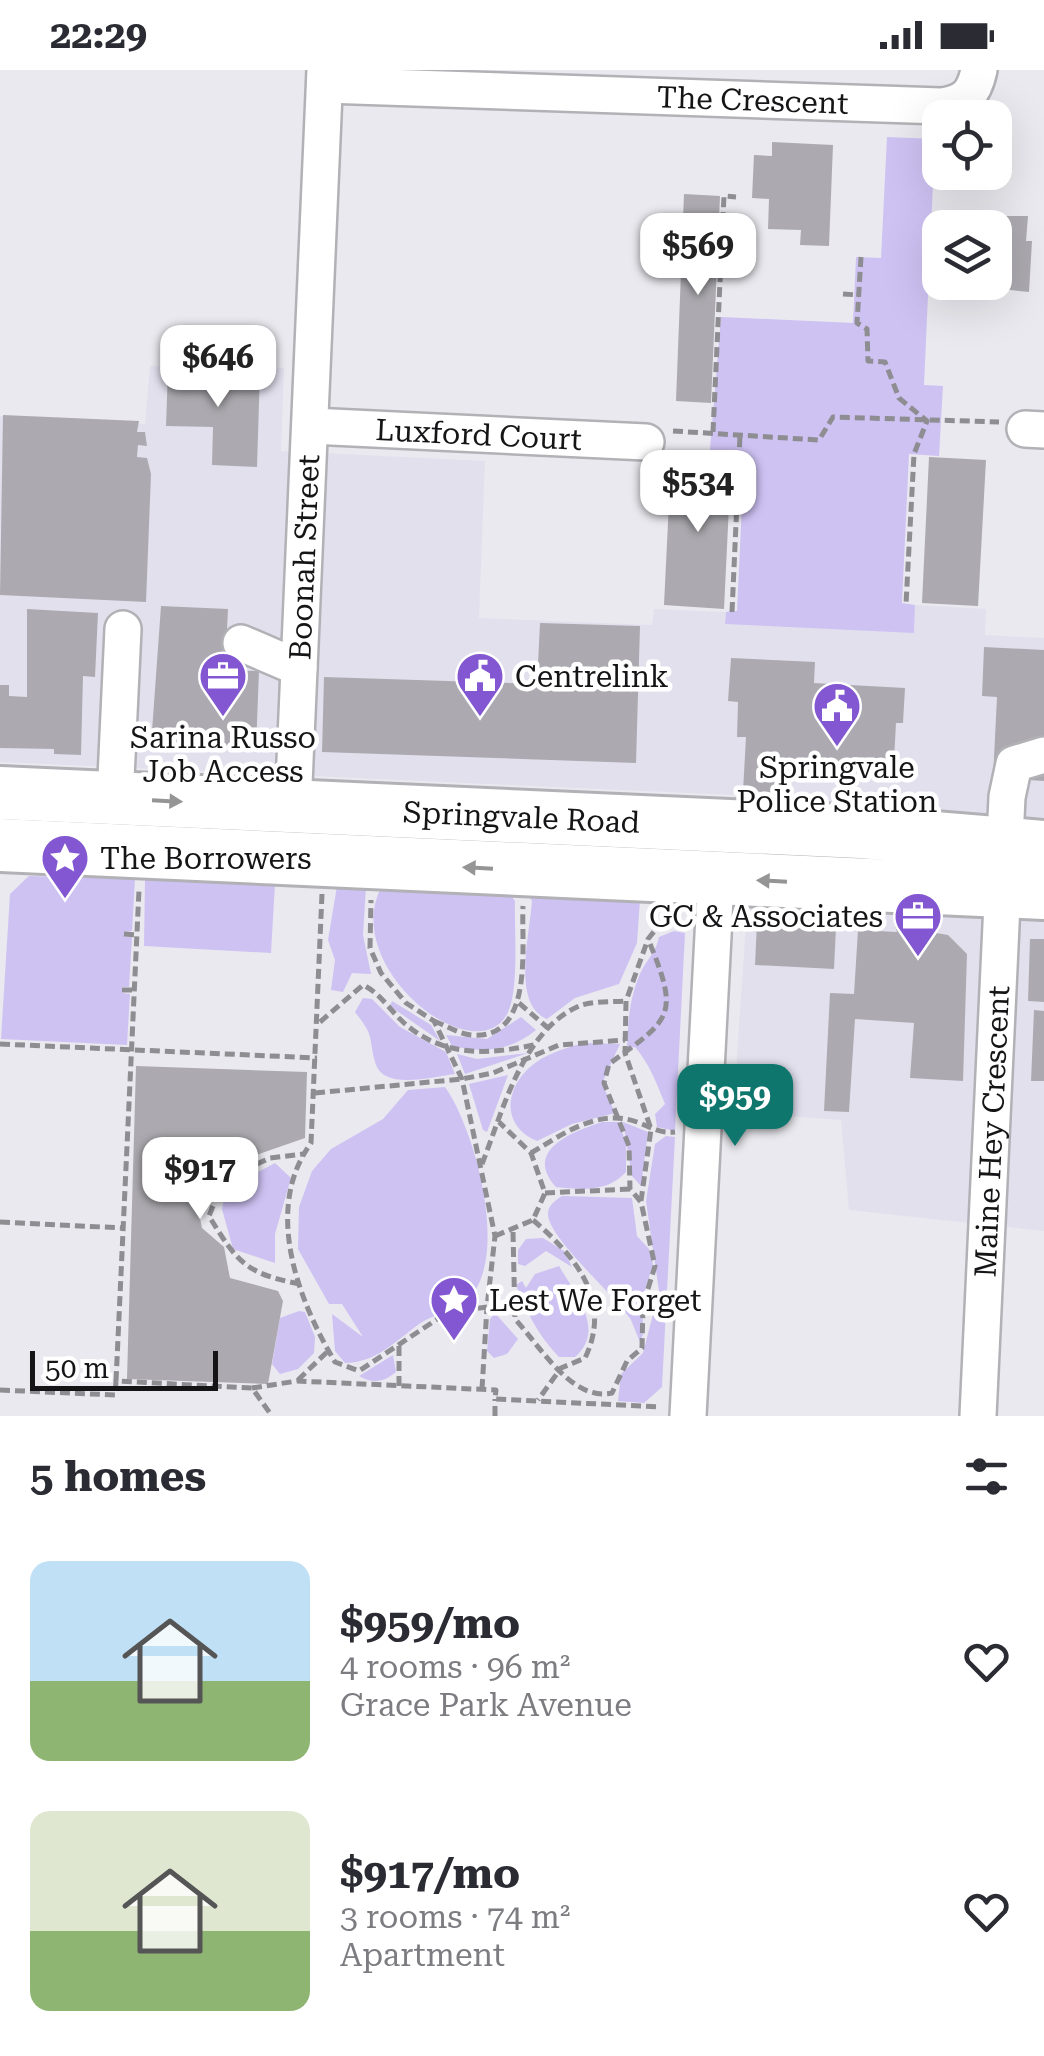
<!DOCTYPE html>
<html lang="en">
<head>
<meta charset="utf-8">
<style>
  :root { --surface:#fff; --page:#f2f2f3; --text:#2b2b33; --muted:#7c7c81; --accent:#0f766e }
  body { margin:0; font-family:"Roboto Serif",serif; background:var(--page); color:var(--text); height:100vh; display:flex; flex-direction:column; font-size:38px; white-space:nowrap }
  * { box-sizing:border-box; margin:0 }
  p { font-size:32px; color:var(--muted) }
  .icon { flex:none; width:55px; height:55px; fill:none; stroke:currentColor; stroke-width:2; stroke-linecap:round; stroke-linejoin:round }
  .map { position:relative; height:1346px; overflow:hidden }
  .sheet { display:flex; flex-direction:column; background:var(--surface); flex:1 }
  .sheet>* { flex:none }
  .buttons { position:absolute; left:922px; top:30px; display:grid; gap:20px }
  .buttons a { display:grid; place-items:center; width:90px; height:90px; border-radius:20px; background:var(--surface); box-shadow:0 10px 40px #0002; font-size:50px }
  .scale { position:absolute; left:30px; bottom:25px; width:188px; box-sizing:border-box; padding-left:10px; border:5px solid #151416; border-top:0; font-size:28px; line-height:35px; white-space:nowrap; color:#151416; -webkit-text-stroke:8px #fff; paint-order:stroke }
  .price { position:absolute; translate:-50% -85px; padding:0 22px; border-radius:20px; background:#fff; color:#222; font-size:32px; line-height:65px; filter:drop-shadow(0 2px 5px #0008) }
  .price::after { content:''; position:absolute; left:50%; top:60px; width:30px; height:22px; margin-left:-15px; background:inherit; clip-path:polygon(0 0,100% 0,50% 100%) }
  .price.current { background:var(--accent); color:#fff }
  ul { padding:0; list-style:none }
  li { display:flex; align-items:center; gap:30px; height:250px; padding:0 30px }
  li span { display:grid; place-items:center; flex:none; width:280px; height:200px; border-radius:20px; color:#555 }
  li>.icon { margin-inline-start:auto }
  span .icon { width:120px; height:120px; fill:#fffc; stroke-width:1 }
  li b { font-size:42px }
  h2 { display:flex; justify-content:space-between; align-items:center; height:120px; padding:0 30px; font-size:42px }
  .status { display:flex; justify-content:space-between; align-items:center; height:70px; padding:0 50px; background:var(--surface); direction:ltr }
  .status svg { height:28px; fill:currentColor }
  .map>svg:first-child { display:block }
  .built { fill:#e3e0ee }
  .green { fill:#cec2f3 }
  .building { fill:#acaab0 }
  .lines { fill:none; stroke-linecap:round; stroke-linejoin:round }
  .minor-casing { stroke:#b2b1b6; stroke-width:40 }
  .highway-casing { stroke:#b2b1b6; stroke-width:58 }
  .path { stroke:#8e8d92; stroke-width:5; stroke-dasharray:10 5; stroke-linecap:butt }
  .minor { stroke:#fff; stroke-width:35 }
  .highway { stroke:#fff; stroke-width:52 }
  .oneway { fill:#969596 }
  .labels { text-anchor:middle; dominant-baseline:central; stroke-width:9; stroke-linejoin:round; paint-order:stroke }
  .street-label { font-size:30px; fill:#151416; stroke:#fff }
  .poi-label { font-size:30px; fill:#151416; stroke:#fff; text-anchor:start }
</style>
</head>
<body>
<div class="status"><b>22:29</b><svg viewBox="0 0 49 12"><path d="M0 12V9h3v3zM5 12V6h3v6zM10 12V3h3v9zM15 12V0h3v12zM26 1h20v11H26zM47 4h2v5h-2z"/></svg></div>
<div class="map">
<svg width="1044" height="1346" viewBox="0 0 1044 1346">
  <rect width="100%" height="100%" fill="#eae9ef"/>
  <!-- built -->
  <path class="built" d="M150,296l134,2 -3,83 204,10 -6,157 173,7 2,-16 72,3 -1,11 189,9 1,-27 71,4 -1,26 59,3v593l-195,-21 -8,-90 -108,-8 22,-316 -755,-34v-346l145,8z"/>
  <!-- green -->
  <g class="green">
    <path d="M887,67l48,2 -11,246 19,1 -4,70 -30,-2 -7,149 13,2 -1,28 -189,-9 1,-12 11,-1 7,-148 -35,-2 12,-144 132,6 3,-66 25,1z"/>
    <path d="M29,806l106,3 -3,52 -7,1v5h7l-3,50h-7v6l8,1 -3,51 -126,-6 9,-145z"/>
    <path d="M145,809l130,4 -4,70 -127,-7z"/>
    <path d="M337,816l29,1 -3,48 8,39 -19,-1 -9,19 -12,-2 4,-30 -7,-20z"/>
    <path d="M381,818l129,6 5,7c-1,28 5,93 -9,115 -35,55 -165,-50 -125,-128z"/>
    <path d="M528,825l112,5 -3,43 -18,41 -44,14 -28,21c-36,-14 -17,-86 -15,-118z"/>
    <path d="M674,861l11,2 -10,198 -18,-4 -2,-13 10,-10c-7,-17 -15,-40 -30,-57l-8,2c1,-27 2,-49 13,-75 6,-14 16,-21 19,-37z"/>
    <path d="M363,928l9,1 28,28 46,25 9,22c-21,2 -72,18 -80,-12 -7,-28 0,-24 -20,-50z"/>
    <path d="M392,931l39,24 9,16 -50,-35z"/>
    <path d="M521,947l15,13c-26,21 -52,23 -84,16l-6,-11 41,4z"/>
    <path d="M583,973l37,1 -18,39 13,30 -43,11 -35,17c-32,-13 -34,-46 -11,-70 15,-16 37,-22 57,-28z"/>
    <path d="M528,983l-63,21 -8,-20 20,5z"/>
    <path d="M508,1005l-21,57 -4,-2 -14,-46z"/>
    <path d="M445,1017c30,41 70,183 16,218 -13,8 -29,10 -42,19 -23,17 -44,39 -74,39l-10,-12 -3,-37 31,23 -21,-33h-13l-31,-55 1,-42 13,-36 19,-22 52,-30 25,-29z"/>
    <path d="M602,1052h17l7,22v28c-18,20 -44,18 -70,15 -33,-36 15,-55 46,-65z"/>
    <path d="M623,1052l25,10 -7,54 -9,-10z"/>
    <path d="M666,1066l9,1 -13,250 -18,16 -26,-2 3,-27 22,-21 16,-62 -13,-90 9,-57z"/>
    <path d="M275,1093l16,15 -16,56v29l-42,-14 -11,-40 4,-20z"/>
    <path d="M562,1126l70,2 5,38 12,13 4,15 -12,39 3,29 -4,10c-3,-7 -6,-15 -9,-22 -14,-23 -83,-82 -83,-106 0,-9 7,-13 14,-18z"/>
    <path d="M543,1168l21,13 8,16 -26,-16 -21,15 -7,-2v-14l8,-11z"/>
    <path d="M559,1196c17,29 47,64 16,91h-16c-21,-22 -32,-44 -43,-72l6,-4 4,7 9,-14z"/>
    <path d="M299,1241l6,1 10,25 -1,16 -16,16 -18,5 -8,-10 8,-46z"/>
    <path d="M495,1243l23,26 -11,15 -13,4 -7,-7 3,-32z"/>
    <path d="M393,1285l3,17c-12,10 -23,12 -37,4z"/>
  </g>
  <!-- building -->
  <g class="building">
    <path d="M772,72l61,3 -4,101 -29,-1 1,-15 -33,-1 1,-30 -17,-1 2,-43 18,1z"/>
    <path d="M684,124l36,2 -9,207 -35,-2z"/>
    <path d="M1004,146h24l-2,25h6l-3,51 -29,-3z"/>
    <path d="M168,298l92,3 -3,96 -45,-2 1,-38 -47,-1z"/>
    <path d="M3,345l136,6 -2,11h8l2,14 -9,-1 -1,12 10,1 4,16 -5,128 -146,-7z"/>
    <path d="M929,387l57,3 -8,146 -56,-3z"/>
    <path d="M671,391l60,3 -7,145 -60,-4z"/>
    <path d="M161,536l67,3 -3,61 34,1 -3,78 -105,-4z"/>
    <path d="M27,539l71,4 -3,64 -12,-1 -2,79 -27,-1v-5l-54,-1v-63h9v11l18,1z"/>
    <path d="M540,553l100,3 -4,137 -314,-11 2,-75 213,7z"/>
    <path d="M984,577l60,3v131l-51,-3 4,-81 -15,-1z"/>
    <path d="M731,588l84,4 -1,21 91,5 -2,35h-7l-3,56 -105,-5 -1,19 -44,-2 3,-54h-9l1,-35 -10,-1z"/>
    <path d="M757,852l79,5 -2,42 -79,-4z"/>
    <path d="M895,856l53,9 19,19 -4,127 -53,-3 4,-55 -59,-4 -6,93 -25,-1 6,-118 24,1 4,-64 39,2z"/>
    <path d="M1030,869h14v63l-16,-1z"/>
    <path d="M1034,940l10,1v70h-13z"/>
    <path d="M136,996l171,6 -2,66 -75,26 -32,44 4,20 22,19 6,31 48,13 5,10 -15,83 -141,-5z"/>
  </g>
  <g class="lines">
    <!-- minor casing -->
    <g class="minor-casing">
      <g id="minor">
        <path id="s1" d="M325,15l616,21c24,-3 33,-12 38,-36"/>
        <path id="s2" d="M311,356l335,16"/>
        <path d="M1025,359l19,1"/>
        <path d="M241,573l58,25"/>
        <path d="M115,729l8,-170"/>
        <path id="s3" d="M293,737l32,-737"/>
        <path d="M688,1346l28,-538"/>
        <path id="s4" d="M978,1346l29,-619 7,-33 30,-9"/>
      </g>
    </g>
    <!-- highway casing -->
    <g class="highway-casing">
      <g id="highway">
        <path id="s5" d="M0,723l861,39 183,15"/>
        <path d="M0,775l1044,48"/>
      </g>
    </g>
    <!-- path -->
    <g class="path">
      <path d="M861,187l-4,66 10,6 1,32 17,1 14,36 28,23 -13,33 -8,150"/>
      <path d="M843,224l16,1"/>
      <path d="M673,361l146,9 14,-23 166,5"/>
      <path d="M713,362l11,-236 12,1"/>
      <path d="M732,542l8,-177"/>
      <path d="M322,824l-11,249c-48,66 -13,157 24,219l24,9 89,-59 39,-5 8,-71 -33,-157 -28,-58 -28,-18 -25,-30 -11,-25 1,-48"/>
      <path d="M124,864l13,1"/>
      <path d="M122,920h12"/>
      <path d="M519,933l29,25"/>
      <path d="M434,951c11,4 25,13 37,14 64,6 50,-90 52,-129"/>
      <path d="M320,952l43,-37c17,8 26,24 40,37 40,36 86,33 135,22"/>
      <path d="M0,974l317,14"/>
      <path d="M315,1023l147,-14 31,-6 66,-28 66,-5"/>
      <path d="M531,1083c32,-19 67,-45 106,-31 14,5 23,12 38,10"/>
      <path d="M482,1094c21,-53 40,-133 97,-158 13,-5 32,-4 47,-5"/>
      <path d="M545,1123l85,-4"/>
      <path d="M641,1131l10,-72 -26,-76 1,-52 22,-62 21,-26"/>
      <path d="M533,1150c42,36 80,80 52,138l-24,10 -23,32"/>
      <path d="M0,1152l123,6"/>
      <path d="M513,1162l2,87c25,27 57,83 97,74l15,-32 15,-13 1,-43 12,-39 -14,-64 -11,-13 -1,-43 -25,-63 5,-19c63,-46 71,-48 39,-125"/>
      <path d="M495,1166l38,-16 12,-27 -14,-40 -32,-31"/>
      <path d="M300,1214c-54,-10 -63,-22 -91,-68l15,-37 46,-21 33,-4"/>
      <path d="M298,1310l30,-29"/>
      <path d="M116,1311l23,-491"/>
      <path d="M399,1316v-42"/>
      <path d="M252,1318l45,-7 199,9 -1,9 166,8"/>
      <path d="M482,1319l5,-82"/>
      <path d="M0,1320l115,5 1,-14 136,7 20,28"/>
      <path d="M495,1346v-17"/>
    </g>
    <!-- minor -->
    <use href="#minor" class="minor"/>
    <!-- highway -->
    <use href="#highway" class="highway"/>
  </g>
  <!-- one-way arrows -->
  <defs><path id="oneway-solid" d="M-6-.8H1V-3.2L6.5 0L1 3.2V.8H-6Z" transform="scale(2.5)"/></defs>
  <g class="oneway">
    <use href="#oneway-solid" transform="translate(167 731) rotate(3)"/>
    <use href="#oneway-solid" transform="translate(478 798) rotate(-177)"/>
    <use href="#oneway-solid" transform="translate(772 811) rotate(-177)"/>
  </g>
  <!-- icons -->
  <defs>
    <g id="office-pin" transform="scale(2.5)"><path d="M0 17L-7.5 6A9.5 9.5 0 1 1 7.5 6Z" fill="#8257d1" stroke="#fff"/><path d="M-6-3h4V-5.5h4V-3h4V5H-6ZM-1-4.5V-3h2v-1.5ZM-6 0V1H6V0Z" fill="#fff"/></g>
    <g id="civic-pin" transform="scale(2.5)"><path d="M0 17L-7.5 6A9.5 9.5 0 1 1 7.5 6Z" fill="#8257d1" stroke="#fff"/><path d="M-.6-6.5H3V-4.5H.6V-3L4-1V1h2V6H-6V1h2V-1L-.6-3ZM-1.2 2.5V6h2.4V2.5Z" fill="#fff"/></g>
    <g id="sight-pin" transform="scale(2.5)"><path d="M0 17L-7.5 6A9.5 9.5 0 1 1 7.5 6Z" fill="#8257d1" stroke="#fff"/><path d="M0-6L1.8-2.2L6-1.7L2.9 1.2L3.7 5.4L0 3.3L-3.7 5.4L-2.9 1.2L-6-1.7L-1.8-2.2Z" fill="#fff"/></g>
  </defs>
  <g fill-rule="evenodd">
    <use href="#office-pin" x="223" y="606"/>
    <use href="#civic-pin" x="480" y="606"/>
    <use href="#civic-pin" x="837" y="636"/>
    <use href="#sight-pin" x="65" y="788"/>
    <use href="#office-pin" x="918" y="846"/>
    <use href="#sight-pin" x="454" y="1230"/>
  </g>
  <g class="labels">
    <!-- street labels -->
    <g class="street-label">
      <text stroke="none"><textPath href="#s1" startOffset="428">The Crescent</textPath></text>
      <text stroke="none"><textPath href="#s2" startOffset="168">Luxford Court</textPath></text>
      <text stroke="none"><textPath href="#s3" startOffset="250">Boonah Street</textPath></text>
      <text stroke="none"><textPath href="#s5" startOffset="522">Springvale Road</textPath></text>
      <text stroke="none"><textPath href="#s4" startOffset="285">Maine Hey Crescent</textPath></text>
    </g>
    <!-- poi labels -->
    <g class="poi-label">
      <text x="515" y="606">Centrelink</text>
      <text x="223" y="667" text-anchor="middle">Sarina Russo<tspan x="223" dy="34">Job Access</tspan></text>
      <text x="837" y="697" text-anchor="middle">Springvale<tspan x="837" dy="34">Police Station</tspan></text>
      <text x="100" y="788">The Borrowers</text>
      <text x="883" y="846" text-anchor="end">GC &amp; Associates</text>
      <text x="489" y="1230">Lest We Forget</text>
    </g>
  </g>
</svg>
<div class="buttons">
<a><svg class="icon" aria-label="locate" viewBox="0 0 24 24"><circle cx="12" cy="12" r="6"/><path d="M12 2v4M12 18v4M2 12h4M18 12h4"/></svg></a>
<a><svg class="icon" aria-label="layers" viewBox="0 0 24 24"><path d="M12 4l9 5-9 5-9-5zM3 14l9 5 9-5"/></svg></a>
</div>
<div class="scale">50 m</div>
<b class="price" style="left:698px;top:228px">$569</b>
<b class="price" style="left:218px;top:340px">$646</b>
<b class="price" style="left:698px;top:465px">$534</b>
<b class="price current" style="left:735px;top:1079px">$959</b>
<b class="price" style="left:200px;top:1152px">$917</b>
</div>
<section class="sheet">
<h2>5 homes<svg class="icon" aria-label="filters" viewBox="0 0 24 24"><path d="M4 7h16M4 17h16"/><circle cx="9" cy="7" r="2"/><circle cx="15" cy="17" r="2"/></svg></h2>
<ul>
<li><span style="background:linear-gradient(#bfe0f5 60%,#8fb573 0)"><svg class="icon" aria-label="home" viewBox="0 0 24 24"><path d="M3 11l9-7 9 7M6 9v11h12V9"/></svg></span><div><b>$959/mo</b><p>4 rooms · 96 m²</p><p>Grace Park Avenue</p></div><svg class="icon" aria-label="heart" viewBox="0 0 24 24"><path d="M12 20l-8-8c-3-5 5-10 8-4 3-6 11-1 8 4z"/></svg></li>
<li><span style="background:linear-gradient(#dfe7d0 60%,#8fb573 0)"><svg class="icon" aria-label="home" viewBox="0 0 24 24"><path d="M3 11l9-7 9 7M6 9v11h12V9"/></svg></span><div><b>$917/mo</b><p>3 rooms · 74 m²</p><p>Apartment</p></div><svg class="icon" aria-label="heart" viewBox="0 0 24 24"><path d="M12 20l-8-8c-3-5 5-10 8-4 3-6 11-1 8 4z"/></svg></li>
</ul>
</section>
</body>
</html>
